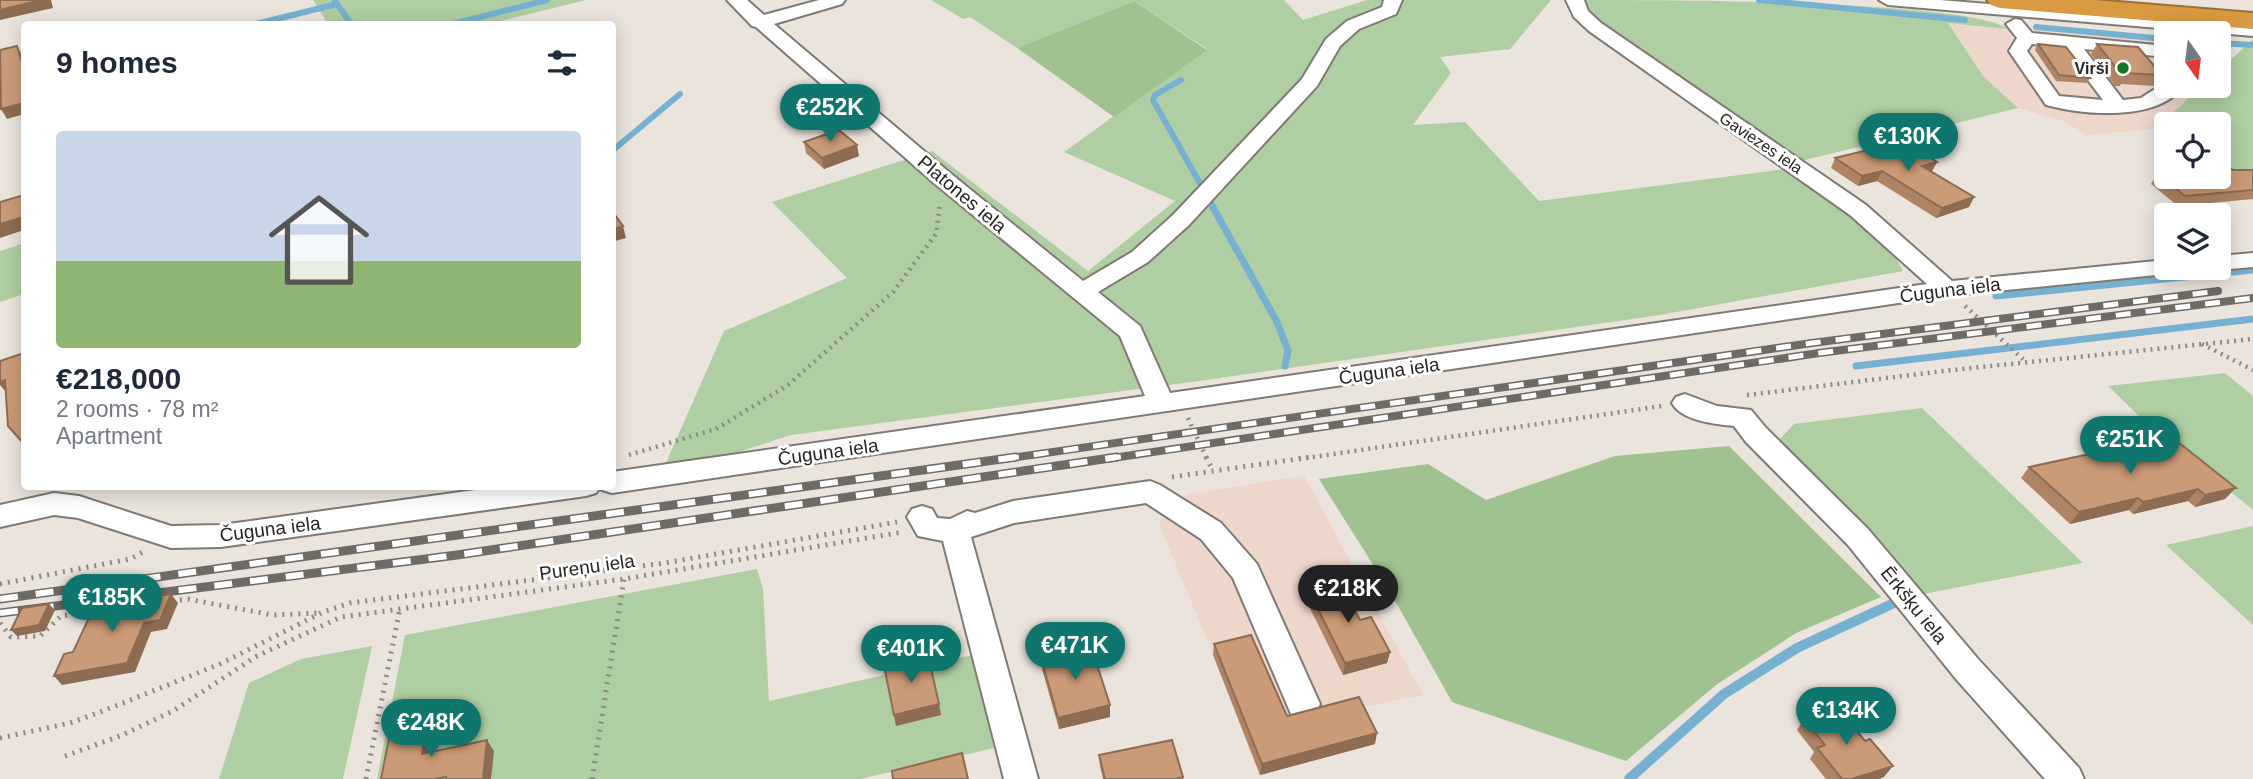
<!DOCTYPE html>
<html lang="en">
<head>
<meta charset="utf-8">
<style>
  :root { --surface:#fff; --page:#f6f6f7; --text:#1f2937; --muted:#747a83; --line:#e0e1e3; --accent:#0f766e }
  body { margin:0; font-family:Helvetica,sans-serif; background:var(--page); color:var(--text); height:100vh; display:flex; flex-direction:column; font-size:26px; white-space:nowrap }
  * { box-sizing:border-box; margin:0 }
  p { font-size:23px; color:var(--muted) }
  .icon { flex:none; width:38px; height:38px; fill:none; stroke:currentColor; stroke-width:2; stroke-linecap:round; stroke-linejoin:round }
  .map { position:relative; flex:1; overflow:hidden }
  .side { position:absolute; left:21px; top:21px; width:595px; height:469px; display:flex; flex-direction:column; background:var(--surface); border-radius:7px; box-shadow:0 4px 18px #0003 }
  .side>* { flex:none }
  .needle { width:46px; rotate:166deg }
  .tools { position:absolute; left:2154px; top:21px; display:grid; gap:14px }
  .tools a { display:grid; place-items:center; width:77px; height:77px; border-radius:7px; background:var(--surface); box-shadow:0 4px 18px #0003; font-size:35px }
  .price { position:absolute; translate:-50% -60px; padding:0 16px; border-radius:24px; background:var(--accent); color:#fff; font-size:23px; line-height:46px; filter:drop-shadow(0 2px 4px #0008) }
  .price::after { content:''; position:absolute; left:50%; top:42px; width:21px; height:16px; margin-left:-10px; background:inherit; clip-path:polygon(0 0,100% 0,50% 100%) }
  .price.selected { background:#222; color:#fff }
  ul { padding:0; list-style:none }
  li { display:grid; align-content:center; gap:14px; height:371px; padding:0 35px }
  li+li { border-top:2px solid var(--line) }
  li span { display:grid; place-items:center; height:217px; border-radius:7px; color:#555 }
  li>.icon { margin-inline-start:auto }
  span .icon { width:126px; height:126px; fill:#fffc; stroke-width:1 }
  li b { font-size:30px }
  h2 { display:flex; justify-content:space-between; align-items:center; height:84px; padding:0 35px; font-size:30px }
  .map>svg:first-child { display:block }
  .commercial { fill:#edd6ca }
  .green { fill:#b0cea3 }
  .forest { fill:#a0c291 }
  .lines { fill:none; stroke-linecap:round; stroke-linejoin:round }
  .stream-far2 { stroke:#76b1d1; stroke-width:6 }
  .stream-far1 { stroke:#76b1d1; stroke-width:7 }
  .stream { stroke:#76b1d1; stroke-width:10 }
  .minor-casing { stroke:#7f7a73; stroke-width:4 }
  .highway-casing { stroke:#9c7137; stroke-width:4 }
  .path-far1 { stroke:#8d8984; stroke-width:4.5; stroke-dasharray:2 5; stroke-linecap:butt }
  .path { stroke:#8d8984; stroke-width:5; stroke-dasharray:2 6; stroke-linecap:butt }
  .minor { fill:#fff; fill-rule:evenodd }
  .highway { fill:#da9a42; fill-rule:evenodd }
  .rail-far1-casing { stroke:#6e6b66; stroke-width:8 }
  .rail-casing { stroke:#6e6b66; stroke-width:9 }
  .rail-far1 { stroke:#fff; stroke-width:5; stroke-dasharray:15; stroke-linecap:butt }
  .rail { stroke:#fff; stroke-width:6; stroke-dasharray:18; stroke-linecap:butt }
  .wall { fill:#af8465 }
  .shaded-wall { fill:#8e6c53 }
  .building { fill:#cb9a76; stroke:#8e6c53; stroke-width:2 }
  .poi-dot { fill:#137626; stroke:#fff; stroke-width:2.5 }
  .labels { text-anchor:middle; dominant-baseline:central; stroke-width:6; stroke-linejoin:round; paint-order:stroke }
  .far-poi-label { font-size:16px; font-weight:bold; fill:#282623; stroke:#fff; text-anchor:end }
  .far-street-label { font-size:16px; fill:#282623; stroke:#fff }
  .street-label { font-size:19px; fill:#282623; stroke:#fff }
</style>
</head>
<body>
<div class="map">
<svg width="2253" height="779" viewBox="0 0 2253 779">
  <rect width="100%" height="100%" fill="#eae4dd"/>
  <!-- commercial -->
  <g class="commercial">
    <path d="M1948,22l218,20v44h36l-47,43 -68,6 -24,-14 -45,-13 -35,-32z"/>
    <path d="M1304,476l119,219 -66,13 -112,30 -4,-15 -82,-200 28,-29z"/>
  </g>
  <!-- green -->
  <g class="green">
    <path d="M313,0h273l-97,24h-161z"/>
    <path d="M931,0h353l19,20 64,-20h184l-41,49 -70,8 11,16 -38,52 52,-3 74,79 247,-32c43,30 94,54 117,102l-243,44 -461,66 -408,54 -64,21 -61,7 58,-132 123,-53 -75,-76 160,-51 156,120 87,-70 -111,-49 143,-103 -73,-48 -117,47 -47,-31 -7,2z"/>
    <path d="M1586,0c70,0 382,0 422,29l-60,-6 35,53 35,32 -217,53 -205,-136 -11,-17z"/>
    <path d="M2253,39v145l-34,-19v-41h-53v11l-11,-6 47,-43h17v-15z"/>
    <path d="M24,243v51l-24,8v-51z"/>
    <path d="M2225,373l28,23v114l-115,-95 -30,-29z"/>
    <path d="M1922,408l161,155 -165,32 -139,-155 15,-16z"/>
    <path d="M2253,526v99l-87,-80z"/>
    <path d="M757,569l6,20 6,112 204,-46 21,93 -134,31h-483l28,-144z"/>
    <path d="M372,646l-29,133h-124l30,-96 52,-24z"/>
  </g>
  <!-- forest -->
  <g class="forest">
    <path d="M1134,1l73,49 -93,67 -97,-69z"/>
    <path d="M1729,446l152,151 -85,36 -80,52 -90,76 -174,-59 -63,-112 -70,-111 109,-15 58,36 129,-44z"/>
  </g>
  <g class="lines">
    <!-- stream-far2 -->
    <g class="stream-far2">
      <path d="M1759,0l206,20"/>
      <path d="M335,1l16,23"/>
      <path d="M256,24l81,-20"/>
      <path d="M453,24l94,-24"/>
      <path d="M2036,27l129,12"/>
      <path d="M2219,43l34,2"/>
      <path d="M1181,80l-26,15 -2,5 49,87"/>
      <path d="M612,151l68,-57"/>
      <path d="M1210,201l1,2"/>
    </g>
    <!-- stream-far1 -->
    <g class="stream-far1">
      <path d="M1210,202l67,120 11,29 -3,15"/>
      <path d="M1996,296l257,-26"/>
      <path d="M1856,366l397,-47"/>
    </g>
    <!-- stream -->
    <path class="stream" d="M1629,779l95,-85 73,-46 97,-45"/>
    <!-- minor casing -->
    <g class="minor-casing">
      <g id="minor">
        <path d="M727,0h20l17,15 55,-15h26l-3,4 -68,20 176,149 133,108 49,-29 41,-37 129,-136 24,-40 21,-18 35,-14 2,-7h18l-6,14 -37,15 -19,17 -23,40 -128,139 -41,37 -50,30 42,34 30,67 757,-109 -77,-69 -261,-184 -15,-14 -8,-17h18l4,11 13,12 265,182 86,76 214,-21v8h11l-3,4 -8,2 -220,22 -1334,197 -10,-3 -2,-3 -4,6 -10,3 -365,51 -50,1 -93,-30 -24,-3 -54,12v-22l54,-12 25,3 92,30 50,-1 283,-39h108v-14l533,-76 -25,-60 -186,-153 -178,-156 -4,-1z"/>
        <path d="M1879,0h61l313,26v10l-365,-31z"/>
        <path d="M2015,19l6,1 11,13 134,13v11l-82,-8 39,51 18,-2 25,-16v4h18c-27,36 -100,29 -138,19l-37,-54 8,-13 -11,-14zM2032,44l31,3 40,53 -44,-4 -32,-45z"/>
        <path d="M2253,253v14l-34,3 -8,-2h8v-12z"/>
        <path d="M1685,394l32,12 34,4 15,18 102,101 110,130 101,109 5,11h-39l-89,-100 -108,-134 -102,-103 -12,-16c-19,-2 -52,-5 -62,-23l4,-6z"/>
        <path d="M1150,481l10,4 61,38 36,41 63,140 -5,10 -12,4 -12,-4 -58,-136 -32,-39 -55,-36 -132,20 -43,14 67,242h-34l-61,-238 -25,-5 -11,-19 5,-8 10,-3 10,3 5,9 13,1 17,-8 8,2 38,-12z"/>
      </g>
    </g>
    <!-- highway casing -->
    <g class="highway-casing">
      <path id="highway" d="M1987,0h107l159,13v16l-253,-21 -9,-3z"/>
    </g>
    <!-- path-far1 -->
    <g class="path-far1">
      <path d="M1965,306l61,56"/>
      <path d="M2202,344l51,26"/>
      <path d="M1747,395l205,-25 301,-31"/>
      <path d="M1188,418l19,41"/>
      <path d="M629,455l87,-26 72,-44 105,-93 43,-58 4,-31"/>
      <path d="M1299,459l363,-53"/>
    </g>
    <!-- path -->
    <g class="path">
      <path d="M1206,457l7,14"/>
      <path d="M1172,477l139,-20"/>
      <path d="M0,584l130,-25 13,-7"/>
      <path d="M172,601l16,-2 84,16 47,-2"/>
      <path d="M0,623l11,14 29,-1 21,-20 36,-5"/>
      <path d="M0,738l70,-15 33,-12 117,-47 103,-52 27,-9 315,-40 232,-41"/>
      <path d="M65,756l55,-20 53,-25 84,-55 84,-39 283,-38 279,-47"/>
      <path d="M366,779l34,-171"/>
      <path d="M592,779l32,-200"/>
    </g>
    <!-- minor -->
    <use href="#minor" class="minor"/>
    <!-- highway -->
    <use href="#highway" class="highway"/>
    <!-- rail-far1 casing -->
    <g class="rail-far1-casing">
      <g id="rail-far1">
        <path d="M1004,459l808,-116 406,-52"/>
        <path d="M1106,459l713,-106 434,-55"/>
      </g>
    </g>
    <!-- rail casing -->
    <g class="rail-casing">
      <g id="rail">
        <path d="M0,599l1016,-142"/>
        <path d="M0,613l457,-58 660,-98"/>
      </g>
    </g>
    <!-- rail-far1 -->
    <use href="#rail-far1" class="rail-far1"/>
    <!-- rail -->
    <use href="#rail" class="rail"/>
  </g>
  <!-- wall -->
  <g class="wall">
    <path d="M2038,44l52,34 -3,5 -31,-2 -21,-31z"/>
    <path d="M2097,44l65,31 -7,11 -34,-2 -1,2h-5l-24,-32z"/>
    <path d="M804,142l55,14 -35,13 -18,-16z"/>
    <path d="M1876,155l61,7 -6,10 43,25 -5,10 -33,11 -59,-37 -19,5 -27,-18 4,-10z"/>
    <path d="M2233,170h20v29l-75,7 -27,-22 7,-10z"/>
    <path d="M2125,454l100,45 -30,8 -7,-6 -55,13 -4,-4 -59,14 -49,-46 8,-11z"/>
    <path d="M1309,591l51,29 30,32 -3,11 -44,12 -36,-73z"/>
    <path d="M1214,644l73,72 88,28 -115,31 -47,-120z"/>
    <path d="M1041,658l69,47v12l-51,12 -17,-60z"/>
    <path d="M1804,719l80,58 -5,2h-53l-16,-20 4,-7 -17,-22z"/>
    <path d="M1099,755l84,22v2h-80l-3,-13z"/>
  </g>
  <!-- shaded-wall -->
  <g class="shaded-wall">
    <path d="M41,0h10l2,8 -53,12v-10z"/>
    <path d="M17,46l7,13v10z"/>
    <path d="M24,103v11l-17,5 -6,-10z"/>
    <path d="M857,145l2,11 -35,13 -2,-11z"/>
    <path d="M1937,162l-5,9 -15,5 5,-10z"/>
    <path d="M1882,171l-5,10 -19,5 4,-10z"/>
    <path d="M1974,197l-5,10 -33,11 6,-10z"/>
    <path d="M24,217v13l-24,8v-14z"/>
    <path d="M623,226l3,12 -14,4v-12z"/>
    <path d="M5,380l6,18 -11,-13v-3z"/>
    <path d="M2236,488l-11,11 -30,8 10,-12z"/>
    <path d="M2198,489l-10,12 -55,13 10,-12z"/>
    <path d="M2138,498l-9,12 -59,14 9,-12z"/>
    <path d="M171,594l7,9 -11,26 -16,3 -16,40 -73,13 -8,-9 90,-53z"/>
    <path d="M49,604l6,6 -10,21 -28,5 -6,-6z"/>
    <path d="M1390,652l-3,11 -44,12 2,-12z"/>
    <path d="M939,704l2,11 -45,11 -2,-11z"/>
    <path d="M1110,705v12l-51,12 -1,-11z"/>
    <path d="M427,725l7,11 -4,29 -8,-11z"/>
    <path d="M1377,733l-2,11 -115,31 2,-11z"/>
    <path d="M487,740l7,11 -3,28h-8z"/>
    <path d="M1893,766l-9,11 -5,2h-27z"/>
  </g>
  <!-- building -->
  <g class="building">
    <path d="M0,0h41l-41,10z"/>
    <path d="M2038,44l28,3 24,31 -31,-3z"/>
    <path d="M2097,44l41,3 24,28 -38,-2 2,3 -4,-1z"/>
    <path d="M17,46l7,23v34l-23,6 -1,-59z"/>
    <path d="M839,130l18,15 -35,13 -18,-16z"/>
    <path d="M1912,146l25,16 -15,4 52,31 -32,11 -60,-37 -20,5 -27,-18 33,-8 8,5z"/>
    <path d="M2219,160l14,10h20v20l-68,6 -27,-22h8v3h53z"/>
    <path d="M24,195v22l-24,7v-22z"/>
    <path d="M612,211l11,15 -11,4z"/>
    <path d="M24,353v91l-16,-18 -3,-46 -5,2v-21z"/>
    <path d="M2178,442l58,46 -31,7 -7,-6 -55,13 -5,-4 -59,14 -50,-45 88,-19 8,6z"/>
    <path d="M1340,583l20,37 11,-3 19,35 -45,11 -36,-72z"/>
    <path d="M171,594l-11,26 -16,3 -17,40 -73,13 10,-22 9,-2 22,-47z"/>
    <path d="M49,604l-10,21 -28,5 11,-22z"/>
    <path d="M1251,635l36,81 72,-19 18,36 -115,31 -48,-120z"/>
    <path d="M1091,646l19,59 -52,13 -17,-60z"/>
    <path d="M928,655l11,49 -45,11 -10,-49z"/>
    <path d="M1838,709l27,32 5,-2 23,27 -41,13h-10l-25,-31 8,-3 -21,-26z"/>
    <path d="M427,725l-5,29 65,-14 -4,39h-37v-2l-11,2h-54l9,-46z"/>
    <path d="M1172,740l11,37 -7,2h-71l-6,-24z"/>
    <path d="M962,753l6,26h-75l-1,-8z"/>
  </g>
  <!-- markers -->
  <circle class="poi-dot" cx="2123" cy="68" r="7"/>
  <g class="labels">
    <!-- far-poi labels -->
    <g class="far-poi-label">
      <text x="2109" y="68">Virši</text>
    </g>
    <!-- far-street labels -->
    <g class="far-street-label">
      <text transform="translate(1761 143) rotate(34)">Gaviezes iela</text>
    </g>
    <!-- street labels -->
    <g class="street-label">
      <text transform="translate(962 194) rotate(40)">Platones iela</text>
      <text transform="translate(1950 290) rotate(-7)">Čuguna iela</text>
      <text transform="translate(1389 371) rotate(-8)">Čuguna iela</text>
      <text transform="translate(828 452) rotate(-8)">Čuguna iela</text>
      <text transform="translate(270 529) rotate(-7)">Čuguna iela</text>
      <text transform="translate(587 567) rotate(-8)">Pureņu iela</text>
      <text transform="translate(1914 605) rotate(51)">Ērkšķu iela</text>
    </g>
  </g>
</svg>
<div class="tools">
<a><svg class="needle" viewBox="-14 -14 28 28"><path d="M0-13l5 13h-10z" fill="#e53935"/><path d="M0 13l5-13h-10z" fill="#747a83"/></svg></a>
<a><svg class="icon" aria-label="locate" viewBox="0 0 24 24"><circle cx="12" cy="12" r="6"/><path d="M12 2v4M12 18v4M2 12h4M18 12h4"/></svg></a>
<a><svg class="icon" aria-label="layers" viewBox="0 0 24 24"><path d="M12 4l9 5-9 5-9-5zM3 14l9 5 9-5"/></svg></a>
</div>
<b class="price" style="left:830px;top:144px">€252K</b>
<b class="price" style="left:1908px;top:173px">€130K</b>
<b class="price" style="left:2130px;top:476px">€251K</b>
<b class="price selected" style="left:1348px;top:625px">€218K</b>
<b class="price" style="left:112px;top:634px">€185K</b>
<b class="price" style="left:1075px;top:682px">€471K</b>
<b class="price" style="left:911px;top:685px">€401K</b>
<b class="price" style="left:1846px;top:747px">€134K</b>
<b class="price" style="left:431px;top:759px">€248K</b>
<section class="side">
<h2>9 homes<svg class="icon" aria-label="filters" viewBox="0 0 24 24"><path d="M4 7h16M4 17h16"/><circle cx="9" cy="7" r="2"/><circle cx="15" cy="17" r="2"/></svg></h2>
<ul>
<li><span style="background:linear-gradient(#c9d6e8 60%,#8fb573 0)"><svg class="icon" aria-label="home" viewBox="0 0 24 24"><path d="M3 11l9-7 9 7M6 9v11h12V9"/></svg></span><div><b>€218,000</b><p>2 rooms · 78 m²</p><p>Apartment</p></div></li>
</ul>
</section>
</div>
</body>
</html>
